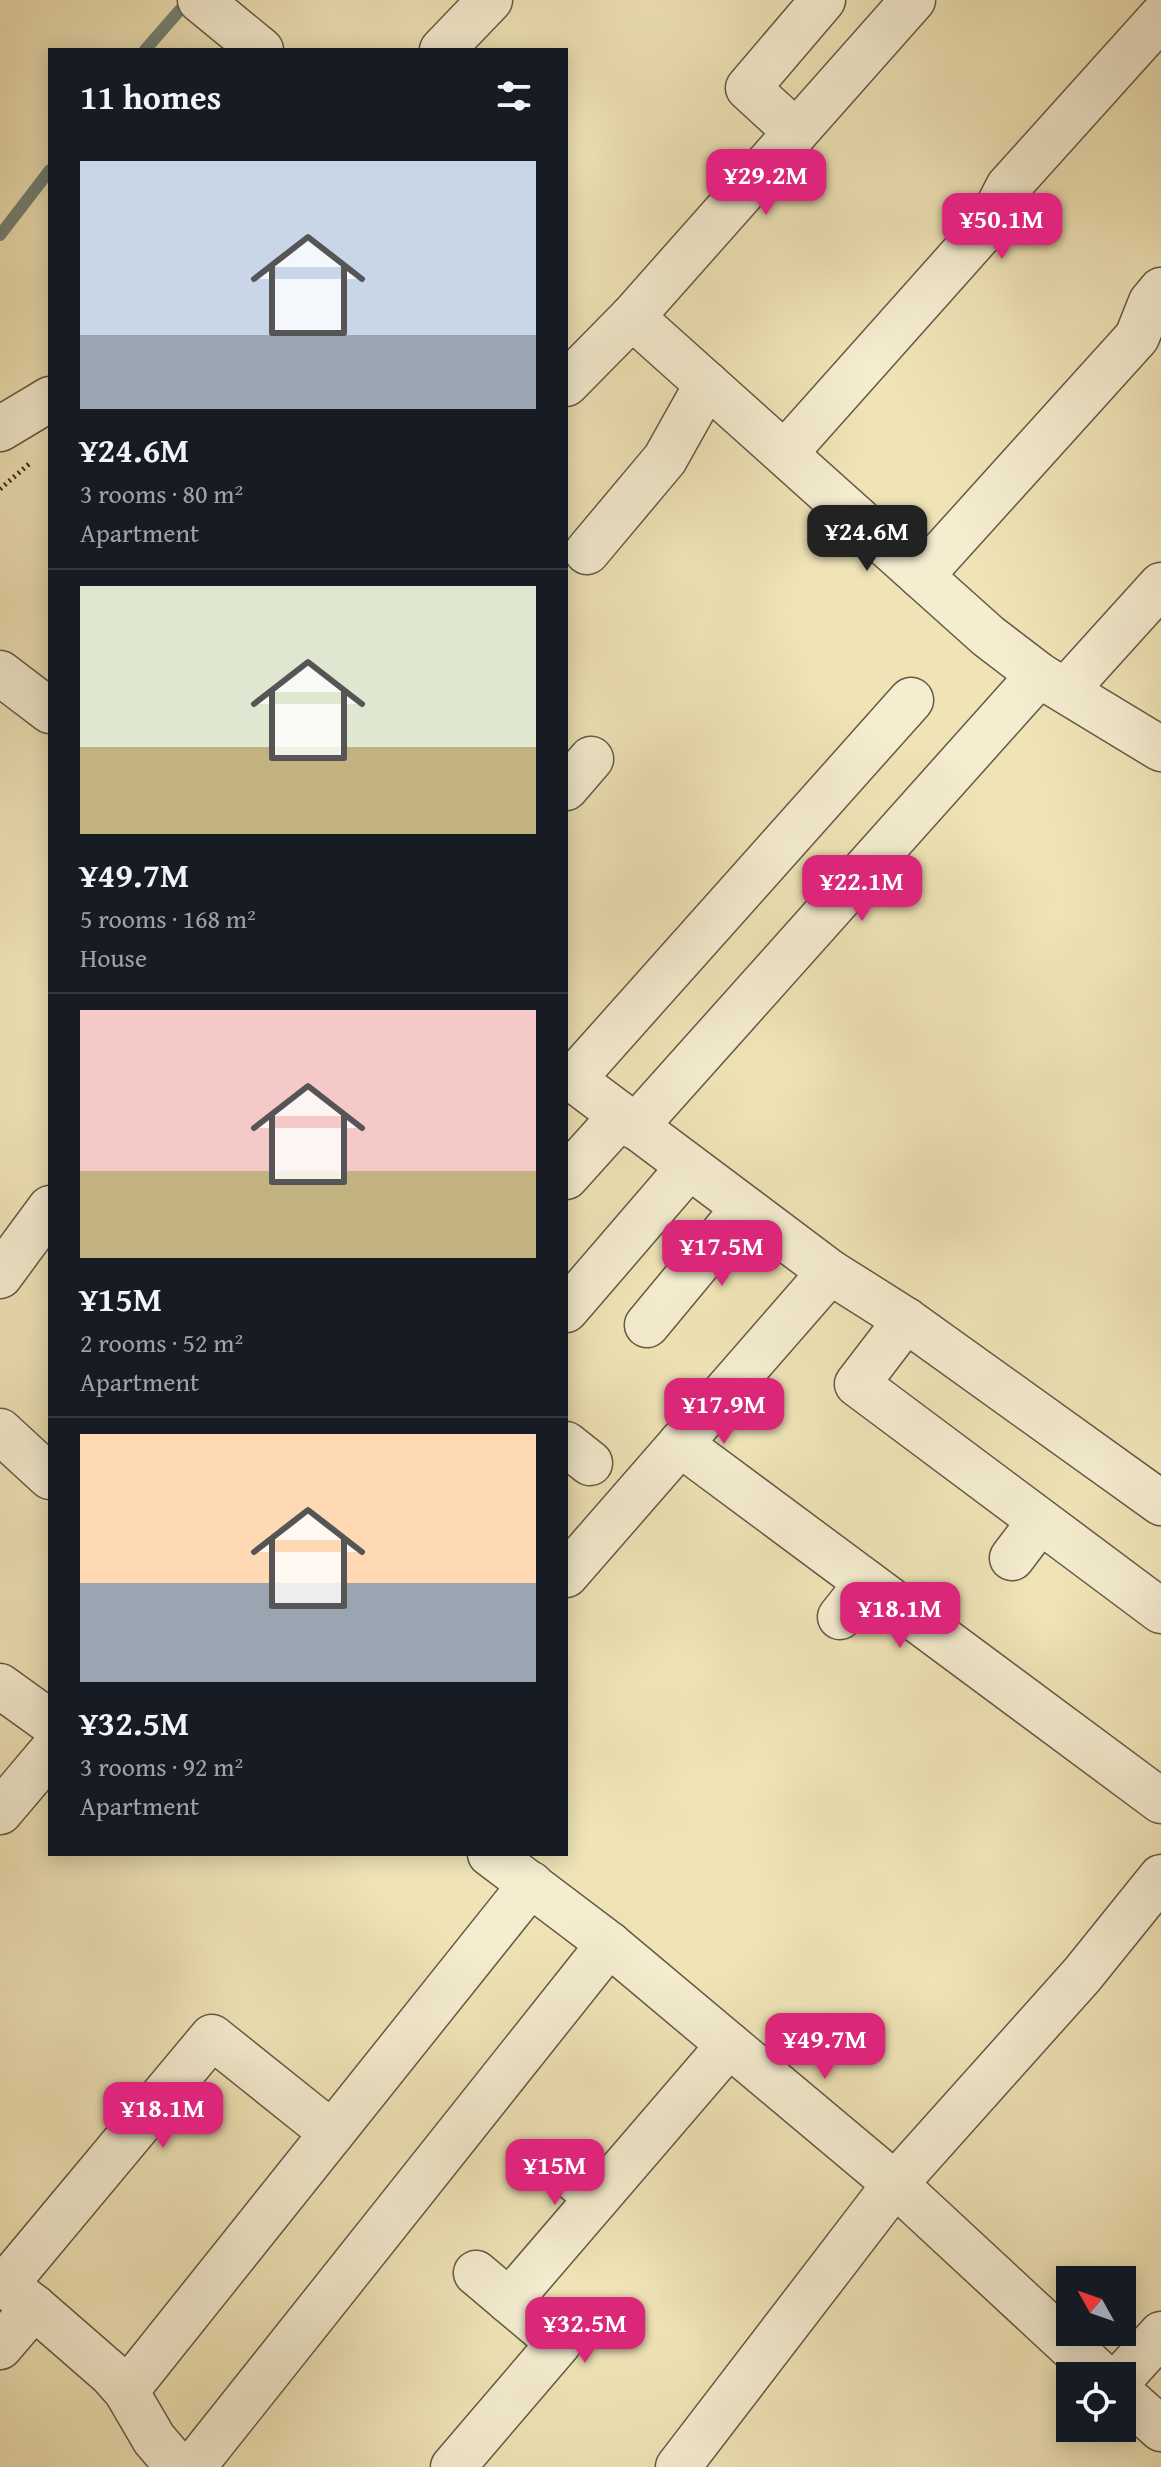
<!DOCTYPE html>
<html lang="en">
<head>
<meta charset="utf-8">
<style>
  :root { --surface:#171b24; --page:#242831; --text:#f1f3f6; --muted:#9ea1a6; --line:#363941; --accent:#db2777 }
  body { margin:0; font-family:"Gentium Book Plus",serif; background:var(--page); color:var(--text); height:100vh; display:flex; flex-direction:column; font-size:30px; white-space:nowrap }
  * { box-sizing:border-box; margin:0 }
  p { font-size:26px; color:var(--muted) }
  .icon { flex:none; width:44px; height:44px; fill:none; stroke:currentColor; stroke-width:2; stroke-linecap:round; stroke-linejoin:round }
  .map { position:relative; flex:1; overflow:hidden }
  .side { position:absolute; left:48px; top:48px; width:520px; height:1808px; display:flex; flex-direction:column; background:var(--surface); border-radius:0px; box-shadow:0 4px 20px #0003 }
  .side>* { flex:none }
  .needle { width:52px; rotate:310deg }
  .fabs { position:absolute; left:1056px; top:2266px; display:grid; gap:16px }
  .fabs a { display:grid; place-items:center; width:80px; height:80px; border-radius:0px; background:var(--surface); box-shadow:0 4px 20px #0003; font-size:40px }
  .price { position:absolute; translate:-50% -68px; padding:0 18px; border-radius:16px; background:var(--accent); color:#fff; font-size:26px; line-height:52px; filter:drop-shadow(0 2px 4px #0008) }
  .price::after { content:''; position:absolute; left:50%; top:48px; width:24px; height:18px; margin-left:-12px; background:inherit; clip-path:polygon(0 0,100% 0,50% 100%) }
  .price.selected { background:#222; color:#fff }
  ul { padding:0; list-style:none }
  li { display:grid; align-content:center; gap:16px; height:424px; padding:0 32px }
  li+li { border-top:2px solid var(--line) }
  li span { display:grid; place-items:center; height:248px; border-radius:0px; color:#555 }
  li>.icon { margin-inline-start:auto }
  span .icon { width:144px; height:144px; fill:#fffc; stroke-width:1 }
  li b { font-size:34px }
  h2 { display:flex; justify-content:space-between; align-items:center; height:96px; padding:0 32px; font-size:34px }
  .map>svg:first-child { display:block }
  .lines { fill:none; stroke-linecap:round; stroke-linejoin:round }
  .stream { stroke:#728378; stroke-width:12 }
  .minor-casing { stroke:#655946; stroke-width:47 }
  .path { stroke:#372b21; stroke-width:5; stroke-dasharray:2 4; stroke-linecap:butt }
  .minor { stroke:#f5edd0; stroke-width:44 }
</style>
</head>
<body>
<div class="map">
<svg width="1161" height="2467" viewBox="0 0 1161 2467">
  <rect width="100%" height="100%" fill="#f0e4b7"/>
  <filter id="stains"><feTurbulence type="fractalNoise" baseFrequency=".0025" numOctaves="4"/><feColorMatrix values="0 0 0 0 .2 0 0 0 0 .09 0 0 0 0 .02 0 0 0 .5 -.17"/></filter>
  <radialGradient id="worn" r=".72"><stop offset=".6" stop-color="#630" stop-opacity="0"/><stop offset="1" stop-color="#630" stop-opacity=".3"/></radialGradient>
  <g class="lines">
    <!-- stream -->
    <g class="stream">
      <path d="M145,50l41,-47"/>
      <path d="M0,235l50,-65"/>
    </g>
    <!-- minor casing -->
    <g class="minor-casing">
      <g id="minor">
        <path d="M200,0l61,50"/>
        <path d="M442,50l48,-50"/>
        <path d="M796,132l-48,-44 75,-88"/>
        <path d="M632,317l356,319 51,39 122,74"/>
        <path d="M566,384l66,-67 281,-317"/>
        <path d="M0,429l50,-30"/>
        <path d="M785,453l204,-229 19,-37 153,-170"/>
        <path d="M587,552l78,-93 42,-75"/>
        <path d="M921,576l216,-239 14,-35 10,-12"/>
        <path d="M0,673l50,38"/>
        <path d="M1066,690l95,-105"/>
        <path d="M566,788l25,-29"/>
        <path d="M566,1074l264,198 76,48 255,183"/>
        <path d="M573,1079l338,-379"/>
        <path d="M635,1127l404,-452"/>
        <path d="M566,1177l55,-61"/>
        <path d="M0,1276l50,-68"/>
        <path d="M566,1310l123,-143"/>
        <path d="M906,1320l-49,64 304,227"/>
        <path d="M647,1325l97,-117"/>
        <path d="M0,1431l50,46"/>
        <path d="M566,1444l24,19"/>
        <path d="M680,1444l481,357"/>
        <path d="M1012,1558l28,-37"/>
        <path d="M566,1575l264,-303"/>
        <path d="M840,1617l27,-34"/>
        <path d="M0,1686l50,36"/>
        <path d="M0,1812l50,-59"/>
        <path d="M490,1854l119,90 286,240 207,192"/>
        <path d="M557,2164l40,34"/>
        <path d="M0,2281l34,26 77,67 15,17 28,48 24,28"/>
        <path d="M5,2285l207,-248 120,96"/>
        <path d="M509,2301l220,-256"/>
        <path d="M0,2347l34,-40"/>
        <path d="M1122,2377l39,-43"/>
        <path d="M126,2391l405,-507"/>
        <path d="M1122,2394l39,35"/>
        <path d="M193,2467l416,-523"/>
        <path d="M453,2467l106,-124 -83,-70"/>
        <path d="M678,2467l217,-283 187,-209 79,-98"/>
      </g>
    </g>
    <!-- path -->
    <path class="path" d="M0,489l29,-25"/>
    <!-- minor -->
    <use href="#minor" class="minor"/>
  </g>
  <rect width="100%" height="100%" filter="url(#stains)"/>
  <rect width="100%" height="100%" fill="url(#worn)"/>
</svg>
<div class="fabs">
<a><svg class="needle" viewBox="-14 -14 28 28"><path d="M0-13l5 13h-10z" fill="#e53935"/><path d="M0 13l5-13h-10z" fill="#9ea1a6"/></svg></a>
<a><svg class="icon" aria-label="locate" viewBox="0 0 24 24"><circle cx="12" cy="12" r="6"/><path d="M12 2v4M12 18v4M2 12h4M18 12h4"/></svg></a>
</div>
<b class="price" style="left:766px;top:217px">¥29.2M</b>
<b class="price" style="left:1002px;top:261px">¥50.1M</b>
<b class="price selected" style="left:867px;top:573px">¥24.6M</b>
<b class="price" style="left:862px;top:923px">¥22.1M</b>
<b class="price" style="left:722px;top:1288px">¥17.5M</b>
<b class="price" style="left:724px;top:1446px">¥17.9M</b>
<b class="price" style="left:900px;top:1650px">¥18.1M</b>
<b class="price" style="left:825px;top:2081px">¥49.7M</b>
<b class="price" style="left:163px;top:2150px">¥18.1M</b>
<b class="price" style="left:555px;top:2207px">¥15M</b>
<b class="price" style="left:585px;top:2365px">¥32.5M</b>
<section class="side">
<h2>11 homes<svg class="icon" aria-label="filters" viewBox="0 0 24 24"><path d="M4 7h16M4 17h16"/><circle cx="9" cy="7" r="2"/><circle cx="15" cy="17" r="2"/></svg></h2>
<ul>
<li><span style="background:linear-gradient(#c9d6e8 70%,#9aa5b1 0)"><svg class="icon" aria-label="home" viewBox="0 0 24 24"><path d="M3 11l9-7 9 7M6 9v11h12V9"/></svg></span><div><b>¥24.6M</b><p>3 rooms · 80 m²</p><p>Apartment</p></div></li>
<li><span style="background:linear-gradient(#dfe7d0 65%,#c2b280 0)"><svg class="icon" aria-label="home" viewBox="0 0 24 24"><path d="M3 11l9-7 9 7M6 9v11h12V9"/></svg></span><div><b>¥49.7M</b><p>5 rooms · 168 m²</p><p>House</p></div></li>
<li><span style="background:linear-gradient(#f6c9c9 65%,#c2b280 0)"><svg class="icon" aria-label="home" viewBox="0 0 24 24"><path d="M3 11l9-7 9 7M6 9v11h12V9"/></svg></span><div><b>¥15M</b><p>2 rooms · 52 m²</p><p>Apartment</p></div></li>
<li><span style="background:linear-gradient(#ffd9b3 60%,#9aa5b1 0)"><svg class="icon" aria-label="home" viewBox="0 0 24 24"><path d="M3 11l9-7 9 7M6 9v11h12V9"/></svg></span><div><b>¥32.5M</b><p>3 rooms · 92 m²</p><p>Apartment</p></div></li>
</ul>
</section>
</div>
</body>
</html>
